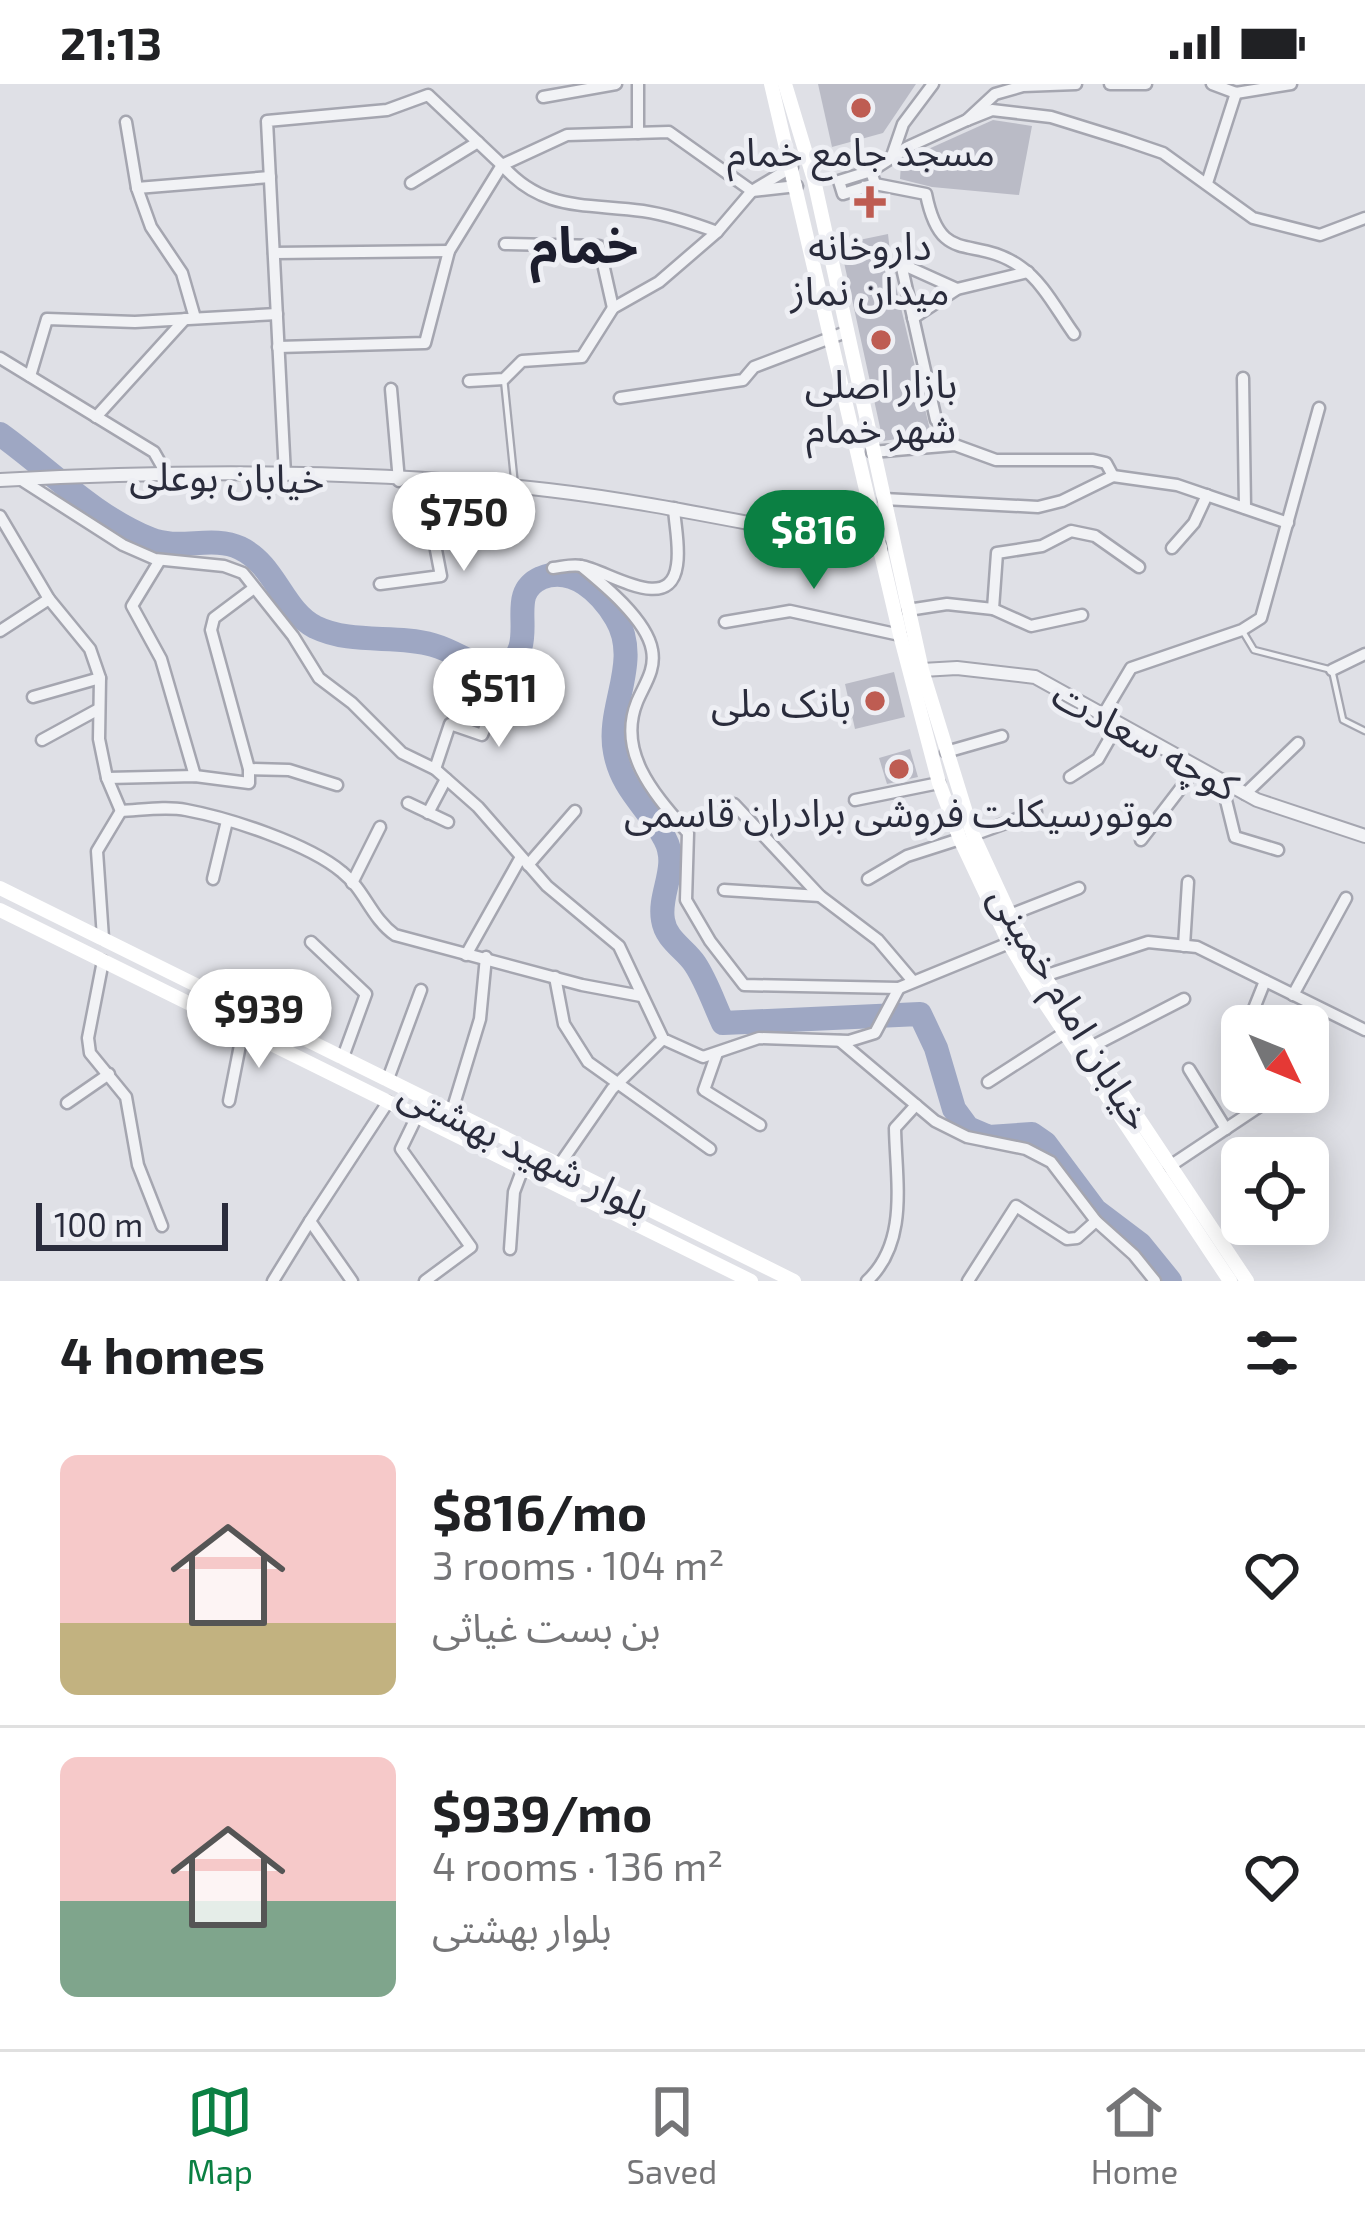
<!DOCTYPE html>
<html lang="en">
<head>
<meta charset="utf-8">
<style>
  :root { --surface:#fff; --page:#f2f2f2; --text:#202124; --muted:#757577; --line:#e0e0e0; --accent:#0b8043 }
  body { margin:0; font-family:"Exo 2","Noto Sans Arabic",sans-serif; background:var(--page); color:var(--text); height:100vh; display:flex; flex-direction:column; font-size:45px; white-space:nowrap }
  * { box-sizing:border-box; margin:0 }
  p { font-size:39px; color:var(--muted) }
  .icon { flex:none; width:66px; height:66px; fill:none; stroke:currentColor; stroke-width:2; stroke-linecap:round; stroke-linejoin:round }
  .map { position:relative; height:1197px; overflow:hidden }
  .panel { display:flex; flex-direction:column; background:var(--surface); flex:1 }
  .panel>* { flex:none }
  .needle { width:78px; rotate:133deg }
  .tools { position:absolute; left:1221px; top:921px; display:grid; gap:24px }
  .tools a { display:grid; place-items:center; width:108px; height:108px; border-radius:18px; background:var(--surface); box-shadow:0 6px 30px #0003; font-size:60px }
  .scale { position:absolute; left:36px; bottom:30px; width:192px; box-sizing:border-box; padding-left:12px; border:6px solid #2a2c3c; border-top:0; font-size:33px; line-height:42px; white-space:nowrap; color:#2a2c3c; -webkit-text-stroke:9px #eeeff4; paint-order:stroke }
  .price { position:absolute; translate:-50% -102px; padding:0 27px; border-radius:42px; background:#fff; color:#222; font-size:39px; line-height:78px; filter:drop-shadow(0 3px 6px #0008) }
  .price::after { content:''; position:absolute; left:50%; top:72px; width:36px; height:27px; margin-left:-18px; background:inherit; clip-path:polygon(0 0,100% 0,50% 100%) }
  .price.on { background:var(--accent); color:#fff }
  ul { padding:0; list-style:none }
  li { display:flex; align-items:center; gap:36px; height:300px; padding:0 60px }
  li+li { border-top:3px solid var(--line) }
  li span { display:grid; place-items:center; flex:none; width:336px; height:240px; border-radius:18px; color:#555 }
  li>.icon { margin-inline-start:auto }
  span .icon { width:144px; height:144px; fill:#fffc; stroke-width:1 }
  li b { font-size:51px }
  h2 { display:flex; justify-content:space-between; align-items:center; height:144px; padding:0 60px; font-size:51px }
  .status { display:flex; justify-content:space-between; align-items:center; height:84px; padding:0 60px; background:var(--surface); direction:ltr }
  .status svg { height:33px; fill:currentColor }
  .dock { display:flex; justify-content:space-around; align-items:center; height:168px; border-top:3px solid var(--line); background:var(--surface); font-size:33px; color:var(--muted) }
  .dock a { display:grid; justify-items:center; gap:6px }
  .dock .on { color:var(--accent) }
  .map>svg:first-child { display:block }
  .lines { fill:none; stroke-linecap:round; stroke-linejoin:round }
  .river { stroke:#9ea7c3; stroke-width:24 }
  .building { fill:#babbc6 }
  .service-casing { stroke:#a5a6b0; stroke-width:9 }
  .minor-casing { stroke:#a5a6b0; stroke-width:15 }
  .tertiary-casing { stroke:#a5a6b0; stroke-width:16 }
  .service { stroke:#f1f2f5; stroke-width:4.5 }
  .minor { stroke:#f1f2f5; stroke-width:10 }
  .tertiary { stroke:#f1f2f5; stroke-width:12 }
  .secondary { stroke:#fff; stroke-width:14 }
  .poi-dot { fill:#be5c52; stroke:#eeeff4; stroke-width:4.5 }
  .labels { text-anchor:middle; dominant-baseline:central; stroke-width:10; stroke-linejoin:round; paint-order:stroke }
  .poi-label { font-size:39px; fill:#2a2c3c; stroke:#eeeff4 }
  .street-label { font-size:39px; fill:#2a2c3c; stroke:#eeeff4 }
  .district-label { font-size:51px; font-weight:bold; fill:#1c1d2d; stroke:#eeeff4 }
</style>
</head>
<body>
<div class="status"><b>21:13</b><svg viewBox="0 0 49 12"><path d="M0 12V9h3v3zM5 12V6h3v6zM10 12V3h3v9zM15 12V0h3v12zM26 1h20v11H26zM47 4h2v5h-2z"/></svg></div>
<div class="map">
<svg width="1365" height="1197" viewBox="0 0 1365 1197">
  <rect width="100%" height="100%" fill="#dfe0e6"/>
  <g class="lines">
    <!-- river -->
    <path class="river" d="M0,350c49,35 93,82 150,105 29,12 62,-4 90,9 36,17 42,62 75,79 37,18 80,7 118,18 25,7 42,23 68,27 44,-28 0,-76 40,-94 32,-13 60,15 75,40 26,44 -10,89 -1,134 7,38 33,55 50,87 15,28 -7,54 -2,81 3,20 22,29 32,44 12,18 19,40 28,59l197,-9 16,34 18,61 14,19 21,9 43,-3 13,9 50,67 45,34 30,37"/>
  </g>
  <!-- building -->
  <g class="building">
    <path d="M818,0h98l-33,49 -51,14z"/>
    <path d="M993,36l39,6 -13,69 -87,-8 -32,-8 1,-16 14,-8z"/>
    <path d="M888,150l4,36 39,164 -48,7 -43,-197z"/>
    <path d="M894,588l11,45 -50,12 -10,-45z"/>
    <path d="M910,665l8,28 -31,7 -8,-26z"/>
  </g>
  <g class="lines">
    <!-- service casing -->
    <g class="service-casing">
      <g id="service">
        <path d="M504,295l11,108"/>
        <path d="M1242,546l12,20 78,20 11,50 22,11"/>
      </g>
    </g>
    <!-- minor casing -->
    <g class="minor-casing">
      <g id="minor">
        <path d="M638,0v49"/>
        <path d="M1110,0h36"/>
        <path d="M1212,0l24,9 55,-9"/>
        <path d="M543,13l73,-13"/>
        <path d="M967,36l25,-10 59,7 74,23 38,13 90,65 67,17 45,-17"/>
        <path d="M126,38l11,66 14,39 31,46 13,45"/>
        <path d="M892,72l11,-32 30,-40"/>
        <path d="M871,87l39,-25 57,-26 28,-26 28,-8 53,-2"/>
        <path d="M871,87l4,13 -32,10 -4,-13z"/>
        <path d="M411,99l67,-41"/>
        <path d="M1207,99l29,-90"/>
        <path d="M875,100l51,10c15,75 47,39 95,73 22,15 37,45 53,67"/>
        <path d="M137,104l133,-11"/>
        <path d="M505,160l94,2 14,62"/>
        <path d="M274,169l175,-2"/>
        <path d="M913,234l44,-29 71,-17"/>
        <path d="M278,263l147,-4 24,-92 53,-86c41,47 84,38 141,46 26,4 50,12 74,21"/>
        <path d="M0,274l154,94 12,21"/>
        <path d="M30,292l17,-57 88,3 142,-8"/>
        <path d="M1243,294l2,130"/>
        <path d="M469,297l35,-2 18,-18 60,-4 31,-49 46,-26 58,-50 35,-41 40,-24"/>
        <path d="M391,305l8,92"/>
        <path d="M620,314l123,-18 11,-13 92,-35"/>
        <path d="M96,333l89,-98"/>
        <path d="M936,336l-34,-152 4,-2 51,23"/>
        <path d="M872,368l83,-7 41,15h97l13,3 7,13"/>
        <path d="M285,391l-18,-354 120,-11 41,-15 74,70 65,-30 102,-3 83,59 45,-5"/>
        <path d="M1113,392l64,9 111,38"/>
        <path d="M20,395l103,66 32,14 69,7 19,7 50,63 26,42 33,25 50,50 33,16 43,38 69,79 72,60 44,93 40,18 56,-19 90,3 26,-8 24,-45"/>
        <path d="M884,415l154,8 24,-6 51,-25"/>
        <path d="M0,432l49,83 41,50 10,29 -1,61 8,39 14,33"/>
        <path d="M1172,464l22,-25 13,-28"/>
        <path d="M160,476l-28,46 29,53 34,117"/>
        <path d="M581,482c22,18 66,54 71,84 4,20 -8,35 -15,52 -21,52 20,95 51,131l-2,67 24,41 34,44 155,3 110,-45"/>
        <path d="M553,484c9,-1 20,-4 28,-2 26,4 89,50 96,-1 3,-18 -2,-39 -3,-57"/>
        <path d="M380,500l61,-8 -18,-94"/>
        <path d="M993,525l38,17 51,-11"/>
        <path d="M908,526l39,-6 46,5 4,-56 45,-7 29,-15 24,5 44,31"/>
        <path d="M725,538l65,-11 110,24"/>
        <path d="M0,547l49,-32"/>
        <path d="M1332,586l33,-16"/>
        <path d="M33,613l67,-19"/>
        <path d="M1103,631l28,-47 111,-38 19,-12 58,-210"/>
        <path d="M42,656l55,-30"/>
        <path d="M946,668l56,-16"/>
        <path d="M249,685l40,1 48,15"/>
        <path d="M435,685l15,-45 32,11 19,-47"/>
        <path d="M1070,693l28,-18 20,-35"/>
        <path d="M107,694l88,-2 54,7v-14l-38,-139 3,-12 40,-30"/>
        <path d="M1221,696l14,57 43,13"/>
        <path d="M1245,710l53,-51"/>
        <path d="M855,716l84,-17"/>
        <path d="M408,719l40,19"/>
        <path d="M734,720l86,92 58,44 34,40"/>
        <path d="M121,727c21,-1 45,-5 65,-1 43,8 123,34 156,62 23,18 29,46 53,63l187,50 59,11"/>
        <path d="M428,729l18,-34"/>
        <path d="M973,751l63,-23"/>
        <path d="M1141,756l56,-73"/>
        <path d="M528,781l47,-54"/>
        <path d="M213,795l14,-58"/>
        <path d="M868,795l39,-23 53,-17"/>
        <path d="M352,799l28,-56"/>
        <path d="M724,806l96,6"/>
        <path d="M1010,831l69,-27"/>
        <path d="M103,854l-6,-87 24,-40"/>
        <path d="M311,858l55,52 -23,63"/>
        <path d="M1184,862l4,-64"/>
        <path d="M466,871l55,-98"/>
        <path d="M103,877l-15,77 2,15 36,44 12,68 24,61"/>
        <path d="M1044,892l104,-34 49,5 168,83"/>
        <path d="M555,893l9,47 24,38 122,87"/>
        <path d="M1293,911l53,-97"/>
        <path d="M1247,942l18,-45"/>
        <path d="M840,957l95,80 32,16 59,12 25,13 45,59 38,34 21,26"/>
        <path d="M1091,963l93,-48"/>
        <path d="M717,969l-13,37 56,35"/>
        <path d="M1189,985l37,60"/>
        <path d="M388,995l33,-89"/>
        <path d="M988,998l76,-49"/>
        <path d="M229,1017l14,-71"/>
        <path d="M67,1019l42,-29"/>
        <path d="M452,1027l28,-92 6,-62"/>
        <path d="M417,1032l-16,33 70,98 -46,34"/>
        <path d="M560,1080l52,-75 51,-50"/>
        <path d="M1170,1082l111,-74"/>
        <path d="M510,1165l4,-57 9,-24"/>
        <path d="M273,1197l37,-60"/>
        <path d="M352,1197l-42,-60 78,-119"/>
        <path d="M867,1197c42,-39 29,-100 28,-153l21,-23"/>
        <path d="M968,1197l48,-75 51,33 10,-1 19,-17"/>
      </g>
    </g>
    <!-- tertiary casing -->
    <g class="tertiary-casing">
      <g id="tertiary">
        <path d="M0,396c181,-10 367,-11 548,10 112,13 222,39 333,57"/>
        <path d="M922,586l35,-2 78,9 222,123 108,36"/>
      </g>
    </g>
    <!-- service -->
    <use href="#service" class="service"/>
    <!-- minor -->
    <use href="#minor" class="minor"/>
    <!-- tertiary -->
    <use href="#tertiary" class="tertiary"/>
    <!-- secondary -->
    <g class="secondary">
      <path d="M771,0l129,551 39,148 21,56 49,104 28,48 193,290"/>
      <path d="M785,0l29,96 108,490 51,165 37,80 34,61 203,305"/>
      <path d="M0,804l794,393"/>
      <path d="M0,826l751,371"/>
    </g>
  </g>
  <!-- markers -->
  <g class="poi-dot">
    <circle cx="861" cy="24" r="12"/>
    <path d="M864 100h12v12h12v12h-12v12h-12v-12h-12v-12h12z"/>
    <circle cx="881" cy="256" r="12"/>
    <circle cx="875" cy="617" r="12"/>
    <circle cx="899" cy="685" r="12"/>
  </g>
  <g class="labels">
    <!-- poi labels -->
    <g class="poi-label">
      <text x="861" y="66">مسجد جامع خمام</text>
      <text x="870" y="160">داروخانه<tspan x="870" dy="45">میدان نماز</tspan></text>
      <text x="881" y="298">بازار اصلی<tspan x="881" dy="45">شهر خمام</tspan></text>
      <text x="851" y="617" text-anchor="end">بانک ملی</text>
      <text x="899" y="727">موتورسیکلت فروشی برادران قاسمی</text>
    </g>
    <!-- street labels -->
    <g class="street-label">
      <text transform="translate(227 392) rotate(1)">خیابان بوعلی</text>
      <text transform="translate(1146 655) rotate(29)">کوچه سعادت</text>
      <text transform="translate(1072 923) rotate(59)">خیابان امام خمینی</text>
      <text transform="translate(526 1064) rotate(26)">بلوار شهید بهشتی</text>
    </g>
    <!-- district labels -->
    <g class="district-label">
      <text x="584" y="158">خمام</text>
    </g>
  </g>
</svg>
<div class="tools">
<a><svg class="needle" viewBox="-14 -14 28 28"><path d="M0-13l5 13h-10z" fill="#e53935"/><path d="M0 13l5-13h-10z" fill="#757577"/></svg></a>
<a><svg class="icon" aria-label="locate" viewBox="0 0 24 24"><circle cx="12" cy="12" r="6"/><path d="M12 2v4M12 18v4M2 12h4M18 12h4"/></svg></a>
</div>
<div class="scale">100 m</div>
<b class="price" style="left:464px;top:490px">$750</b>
<b class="price on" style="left:814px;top:508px">$816</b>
<b class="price" style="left:499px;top:666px">$511</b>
<b class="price" style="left:259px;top:987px">$939</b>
</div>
<section class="panel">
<h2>4 homes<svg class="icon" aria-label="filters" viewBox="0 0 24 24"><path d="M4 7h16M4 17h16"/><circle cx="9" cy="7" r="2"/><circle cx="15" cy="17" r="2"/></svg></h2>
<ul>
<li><span style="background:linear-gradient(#f6c9c9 70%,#c2b280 0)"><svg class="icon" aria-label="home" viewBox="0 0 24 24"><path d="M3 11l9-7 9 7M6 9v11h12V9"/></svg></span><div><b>$816/mo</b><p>3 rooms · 104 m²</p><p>بن بست غیاثی</p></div><svg class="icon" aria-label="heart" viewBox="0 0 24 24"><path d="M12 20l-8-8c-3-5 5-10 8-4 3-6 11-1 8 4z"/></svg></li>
<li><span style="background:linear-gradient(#f6c9c9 60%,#7fa58c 0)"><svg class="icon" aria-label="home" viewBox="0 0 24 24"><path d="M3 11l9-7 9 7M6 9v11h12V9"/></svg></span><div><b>$939/mo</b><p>4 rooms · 136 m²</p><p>بلوار بهشتی</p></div><svg class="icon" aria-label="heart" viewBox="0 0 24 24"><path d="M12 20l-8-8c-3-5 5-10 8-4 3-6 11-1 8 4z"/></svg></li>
</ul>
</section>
<nav class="dock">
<a class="on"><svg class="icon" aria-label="map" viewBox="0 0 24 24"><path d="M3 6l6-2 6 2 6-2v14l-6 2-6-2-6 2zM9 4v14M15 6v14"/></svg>Map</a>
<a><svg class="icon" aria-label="saved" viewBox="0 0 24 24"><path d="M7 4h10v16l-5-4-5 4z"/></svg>Saved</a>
<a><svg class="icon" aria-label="home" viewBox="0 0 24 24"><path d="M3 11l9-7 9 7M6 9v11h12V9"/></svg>Home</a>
</nav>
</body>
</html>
